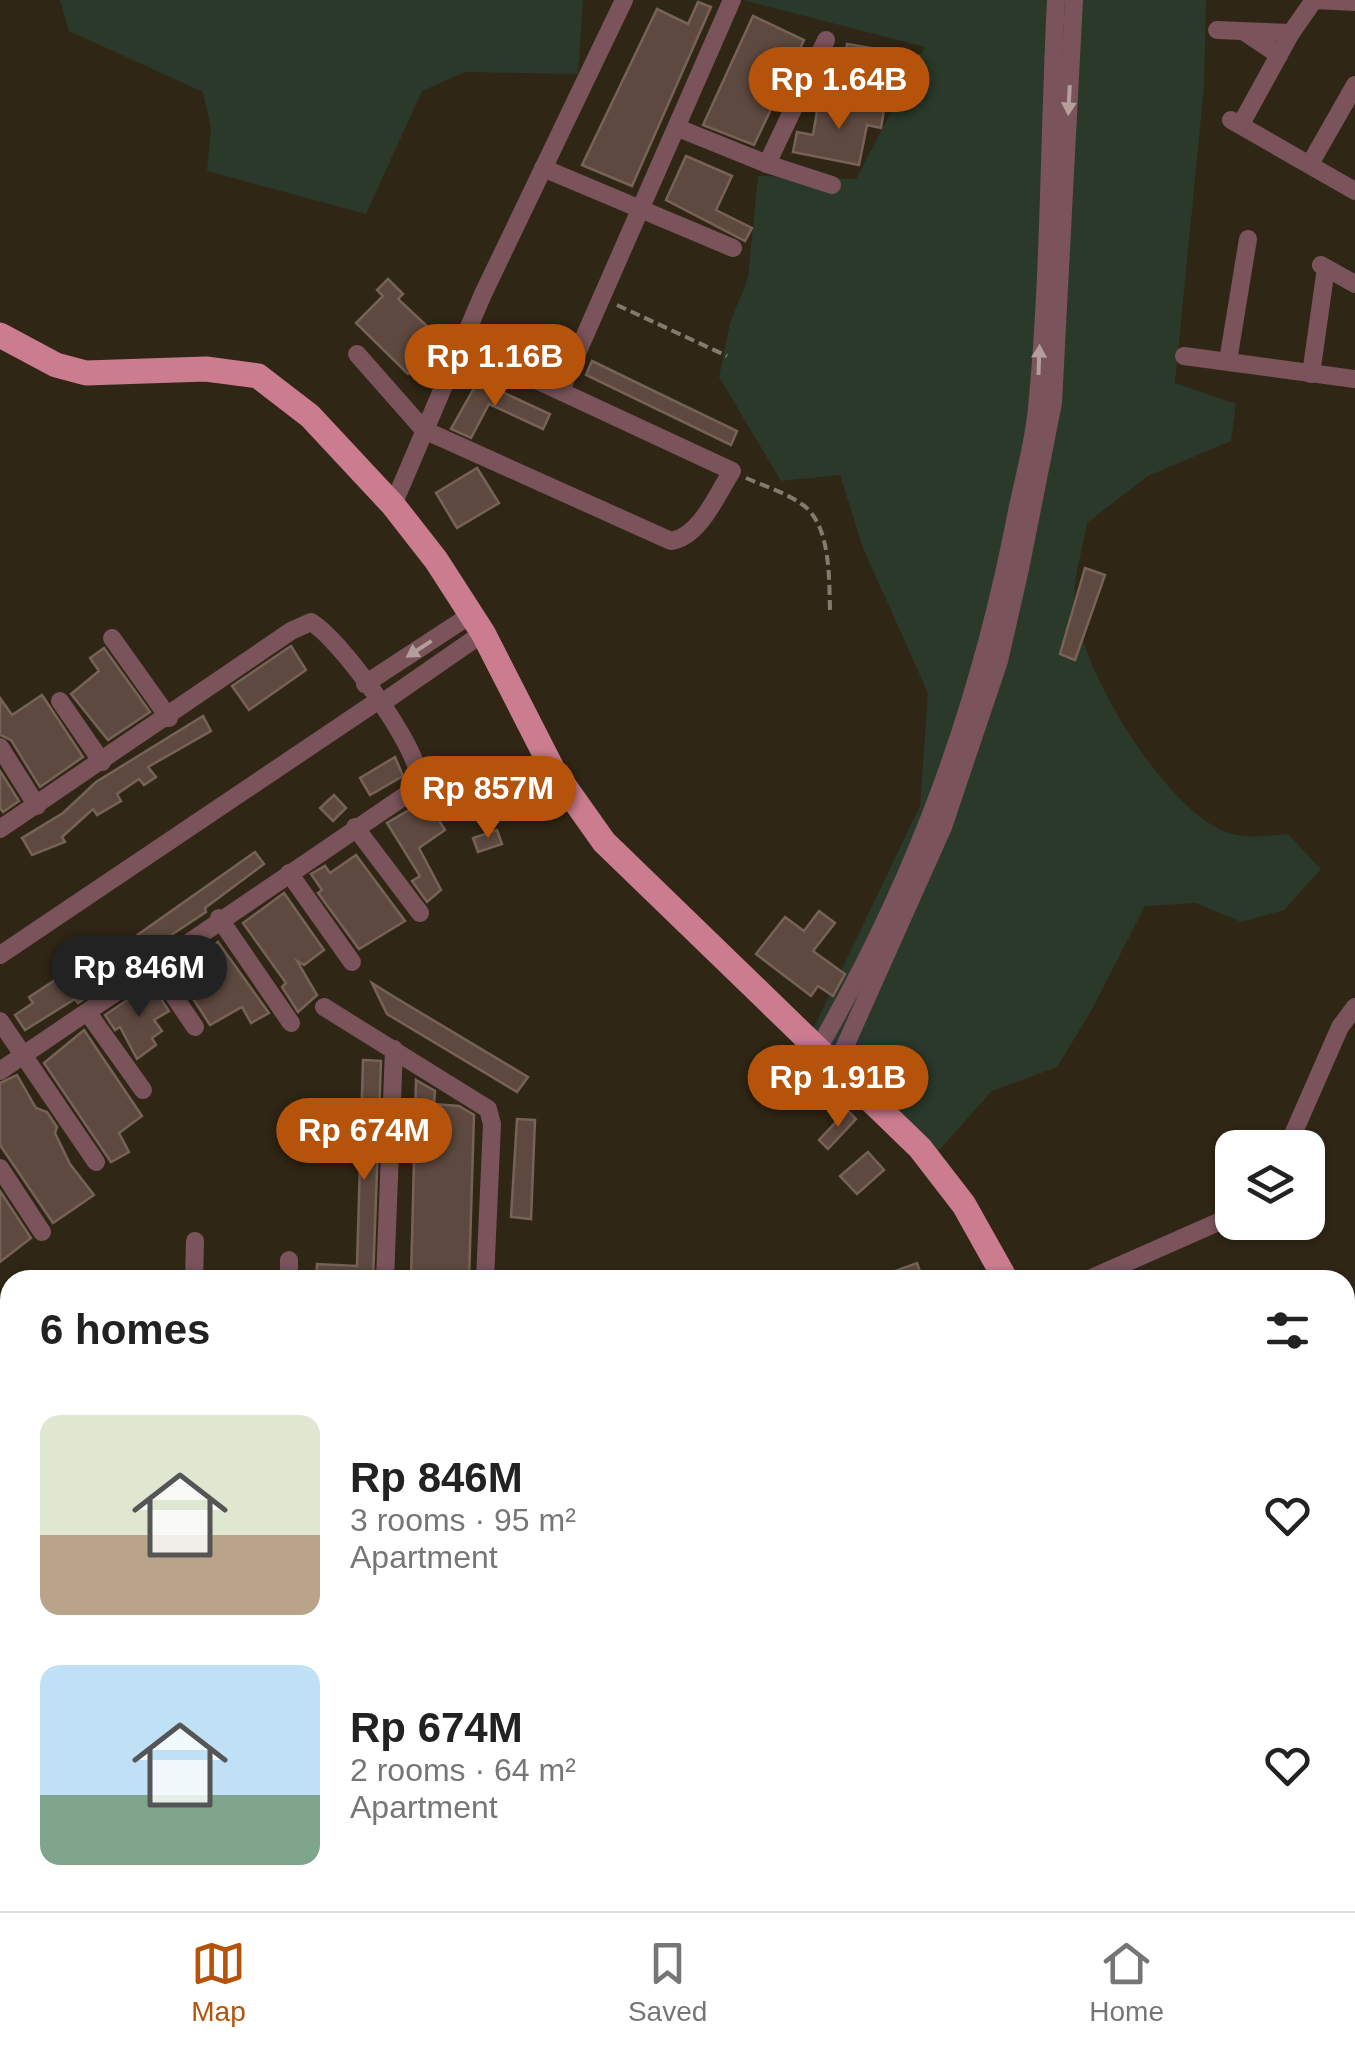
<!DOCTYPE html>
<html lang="en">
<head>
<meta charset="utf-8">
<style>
  :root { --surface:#fff; --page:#f6f6f6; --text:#222; --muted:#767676; --line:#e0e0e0; --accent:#b45309 }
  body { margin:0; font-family:Arial,sans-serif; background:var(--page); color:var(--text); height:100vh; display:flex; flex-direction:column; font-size:38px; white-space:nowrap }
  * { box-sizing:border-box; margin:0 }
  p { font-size:32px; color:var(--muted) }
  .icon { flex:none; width:55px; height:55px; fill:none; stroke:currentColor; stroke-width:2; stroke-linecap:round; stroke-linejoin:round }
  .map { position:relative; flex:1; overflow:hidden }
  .drawer { position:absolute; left:0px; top:1270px; width:1355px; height:642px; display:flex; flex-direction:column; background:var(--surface); border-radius:30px 30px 0 0; box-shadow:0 2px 8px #0004 }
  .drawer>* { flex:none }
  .fabs { position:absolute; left:1215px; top:1130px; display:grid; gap:20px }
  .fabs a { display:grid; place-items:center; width:110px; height:110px; border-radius:20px; background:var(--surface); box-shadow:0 2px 8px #0004; font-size:50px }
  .price { position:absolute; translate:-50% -85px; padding:0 22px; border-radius:35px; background:var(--accent); color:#fff; font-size:32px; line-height:65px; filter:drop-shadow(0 2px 5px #0008) }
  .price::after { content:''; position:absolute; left:50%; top:60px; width:30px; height:22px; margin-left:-15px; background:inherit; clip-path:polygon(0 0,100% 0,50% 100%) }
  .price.on { background:#222; color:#fff }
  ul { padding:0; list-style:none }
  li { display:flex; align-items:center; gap:30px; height:250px; padding:0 40px }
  li span { display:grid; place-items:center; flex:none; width:280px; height:200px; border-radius:20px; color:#555 }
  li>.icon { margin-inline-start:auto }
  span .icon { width:120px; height:120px; fill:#fffc; stroke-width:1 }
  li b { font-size:42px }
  h2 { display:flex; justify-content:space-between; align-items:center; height:120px; padding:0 40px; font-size:42px }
  .tab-bar { display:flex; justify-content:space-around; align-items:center; height:140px; border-top:2px solid var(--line); background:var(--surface); font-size:28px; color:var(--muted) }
  .tab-bar a { display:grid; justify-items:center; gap:5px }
  .tab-bar .on { color:var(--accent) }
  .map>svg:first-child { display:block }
  .green { fill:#2a3929 }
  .building { fill:#5d493f; stroke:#776257; stroke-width:2.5 }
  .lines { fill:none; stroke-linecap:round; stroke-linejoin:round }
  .path { stroke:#837b6d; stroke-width:4; stroke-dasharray:10 5; stroke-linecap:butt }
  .street { stroke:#7a535b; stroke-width:18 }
  .secondary { stroke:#a76b78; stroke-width:25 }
  .primary { stroke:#cb7d8f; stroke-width:25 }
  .oneway { fill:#b49f9c }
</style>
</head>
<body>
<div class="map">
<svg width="1355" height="1911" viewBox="0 0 1355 1911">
  <rect width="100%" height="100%" fill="#302615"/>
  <!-- green -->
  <g class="green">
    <path d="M60,0h523l-5,74 -113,-2 -43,19 -56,123 -159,-43 4,-43 -8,-36 -134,-61z"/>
    <path d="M743,0h463l-2,87 -29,296 61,21 -5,37 -83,35 -61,47c-4,25 -15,58 -12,84 8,66 84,191 144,222 21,11 47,7 69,5l33,35 -37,41 -43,12 -45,-19 -51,3 -55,107 -33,54 -65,24 -61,68 -126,-113 115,-240 8,-113 -65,-145 -23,-73 -59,6 -62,-104 11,-54 18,-45 10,-102 98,3 69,-132z"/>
  </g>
  <!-- building -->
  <g class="building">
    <path d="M698,2l13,5 -79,179 -50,-21 75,-156 31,15z"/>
    <path d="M753,16l51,24 -50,105 -51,-20z"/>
    <path d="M847,44l72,12 -3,19 -72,-11z"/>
    <path d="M819,99l65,11 -3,18 -14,-3 -8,40 -66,-13 4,-20 16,3z"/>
    <path d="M686,156l46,20 -16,34 36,18 -7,13 -79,-41z"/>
    <path d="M388,279l15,15 -5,5 30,28 -19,21 12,12 -13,14 -52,-51 27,-27 -6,-6z"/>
    <path d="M592,361l145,70 -6,14 -145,-70z"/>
    <path d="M478,381l72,33 -7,15 -54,-25 -18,34 -20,-9z"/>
    <path d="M477,468l22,35 -42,25 -21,-35z"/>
    <path d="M1085,568l20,7 -30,85 -15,-6z"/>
    <path d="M291,646l15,24 -57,40 -17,-24z"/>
    <path d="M104,648l46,64 -42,28 -37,-46 28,-23 -9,-13z"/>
    <path d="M42,695l41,62 -43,30 -29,-47 -11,-5v-37l12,17z"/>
    <path d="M203,716l8,15 -63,36 8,10 -12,8 -5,-6 -22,15 4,7 -24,14 -4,-6 -31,28 3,5 -33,13 -10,-17 41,-25 33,-31z"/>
    <path d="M395,757l8,19 -33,19 -10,-17z"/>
    <path d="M0,771l19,30 -16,11 -3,-4z"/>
    <path d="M334,795l12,13 -13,13 -13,-13z"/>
    <path d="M426,800l19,30 -26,18 22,42 -14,12 -15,-21 8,-5 -33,-53z"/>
    <path d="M497,830l5,14 -24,8 -5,-14z"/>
    <path d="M255,852l9,12 -59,44 1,4 -71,47 2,4 -15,10 -4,-5 -32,19 5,7 -13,9 -3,-4 -50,31 -10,-15 18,-12 -4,-6 43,-28 5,6 32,-20z"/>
    <path d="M356,855l49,66 -46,28 -41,-56 4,-3 -11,-16 14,-8 5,7z"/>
    <path d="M284,893l40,57 -20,15 -7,-4 20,34 -19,17 -16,-25 4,-4 -43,-60z"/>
    <path d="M819,911l16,12 -22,28 32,23 -12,22 -15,-10 -7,10 -55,-42 29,-37 19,14z"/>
    <path d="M218,942l51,71 -18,10 -9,-16 -32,18 -35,-54z"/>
    <path d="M372,983l24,15 132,79 -11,15 -130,-78z"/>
    <path d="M151,984l18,27 -15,9 8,11 -10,7 4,7 -19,14 -17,-32 -5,3 -10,-15z"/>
    <path d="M84,1030l58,86 -23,17 10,19 -18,10 -67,-99z"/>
    <path d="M363,1060l18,1 -8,219h-57l1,-16 40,2z"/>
    <path d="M17,1075l19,33 11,4 10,15 -2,6 15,31 24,31 -41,28 -53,-78v-62z"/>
    <path d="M416,1080l19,11 -1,13 25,2 15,9 -5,165h-58z"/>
    <path d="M847,1110l9,9 -28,30 -9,-9z"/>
    <path d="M517,1119l18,1 -4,99 -20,-2z"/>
    <path d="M868,1152l16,18 -27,24 -17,-18z"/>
    <path d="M0,1191l31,47 -31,24z"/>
    <path d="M917,1263l6,17h-47v-2z"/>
  </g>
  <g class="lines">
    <!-- path -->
    <g class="path">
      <path d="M617,305l110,51"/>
      <path d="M746,478c18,8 41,15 57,27 28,20 26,75 27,105"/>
    </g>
    <!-- street -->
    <g class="street">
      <path d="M1314,0l41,2"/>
      <path d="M1217,30l74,3 23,-33"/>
      <path d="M1246,33l33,22"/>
      <path d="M811,72l85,22"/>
      <path d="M1231,120l124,71"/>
      <path d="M1241,124l50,-91"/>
      <path d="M678,128l89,36 59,-124"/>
      <path d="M767,164l65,21"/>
      <path d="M1310,164l45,-79"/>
      <path d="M543,168l190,80"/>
      <path d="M1321,265l34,19"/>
      <path d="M357,354l67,76 247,111c29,-4 46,-47 61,-70l-269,-125"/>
      <path d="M1184,356l171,23"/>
      <path d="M1228,361l20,-122"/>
      <path d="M1311,374l15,-106"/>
      <path d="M561,390l171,-390"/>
      <path d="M393,505l90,-211 141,-294"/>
      <path d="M112,638l57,80"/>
      <path d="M365,684l107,-70"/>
      <path d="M60,701l42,61"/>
      <path d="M382,703l101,-70"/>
      <path d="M0,747l37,59"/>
      <path d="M355,827l65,86"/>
      <path d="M0,829l291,-198 20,-9c29,17 101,117 107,151l-9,20 -409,278"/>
      <path d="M289,873l63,89"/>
      <path d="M219,918l72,105"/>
      <path d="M0,955l379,-255"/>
      <path d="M153,965l42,62"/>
      <path d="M324,1007l164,102 4,15 -7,156"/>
      <path d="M88,1013l55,77"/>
      <path d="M0,1021l96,141"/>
      <path d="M819,1047c98,-170 161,-342 198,-536 7,-34 17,-69 20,-103 13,-135 12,-273 19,-408"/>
      <path d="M837,1064l106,-237 56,-166 21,-92 33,-166 21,-403"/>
      <path d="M1287,1148l53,-121 15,-20"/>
      <path d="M0,1168l42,64"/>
      <path d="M194,1280l1,-39"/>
      <path d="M289,1280v-20"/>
      <path d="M385,1280l9,-231"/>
      <path d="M1087,1280l145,-64"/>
      <path d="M1345,1372l10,1"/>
      <path d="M0,1392l10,6"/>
      <path d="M1345,1493l10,-34"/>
      <path d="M1208,1911h42"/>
    </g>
    <!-- secondary -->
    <g class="secondary">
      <path d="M1345,1641h10"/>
      <path d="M0,1722l10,6"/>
      <path d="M234,1902l10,9"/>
    </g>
    <!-- primary -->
    <g class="primary">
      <path d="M0,335l56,30 30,8 120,-4 52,7 52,40 83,89 43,55 47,73 70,137 51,72 316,306 44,57 42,75"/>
      <path d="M1090,1902l2,9"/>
    </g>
  </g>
  <!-- one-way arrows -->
  <defs><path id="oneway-solid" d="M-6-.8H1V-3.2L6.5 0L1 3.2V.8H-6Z" transform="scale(2.5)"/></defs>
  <g class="oneway">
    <use href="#oneway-solid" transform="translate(1069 100) rotate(93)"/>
    <use href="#oneway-solid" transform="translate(1039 360) rotate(-88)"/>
    <use href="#oneway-solid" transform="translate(419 649) rotate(147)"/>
  </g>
</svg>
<div class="fabs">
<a><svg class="icon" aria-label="layers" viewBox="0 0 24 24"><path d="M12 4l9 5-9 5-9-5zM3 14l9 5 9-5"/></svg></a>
</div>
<b class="price" style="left:839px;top:132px">Rp 1.64B</b>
<b class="price" style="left:495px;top:409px">Rp 1.16B</b>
<b class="price" style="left:488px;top:841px">Rp 857M</b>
<b class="price on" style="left:139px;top:1020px">Rp 846M</b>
<b class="price" style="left:838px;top:1130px">Rp 1.91B</b>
<b class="price" style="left:364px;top:1183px">Rp 674M</b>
<section class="drawer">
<h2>6 homes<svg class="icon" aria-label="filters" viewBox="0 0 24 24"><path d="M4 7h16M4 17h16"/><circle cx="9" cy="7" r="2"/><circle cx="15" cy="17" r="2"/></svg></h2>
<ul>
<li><span style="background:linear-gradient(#dfe7d0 60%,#b9a48a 0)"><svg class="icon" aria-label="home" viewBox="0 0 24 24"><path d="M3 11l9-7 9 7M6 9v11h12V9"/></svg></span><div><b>Rp 846M</b><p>3 rooms · 95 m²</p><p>Apartment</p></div><svg class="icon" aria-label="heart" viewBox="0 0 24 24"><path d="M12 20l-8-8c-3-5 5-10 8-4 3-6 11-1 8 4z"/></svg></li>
<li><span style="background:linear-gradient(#bfe0f5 65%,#7fa58c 0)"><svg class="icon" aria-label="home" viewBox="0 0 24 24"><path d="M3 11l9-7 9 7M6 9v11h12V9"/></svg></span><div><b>Rp 674M</b><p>2 rooms · 64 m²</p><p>Apartment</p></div><svg class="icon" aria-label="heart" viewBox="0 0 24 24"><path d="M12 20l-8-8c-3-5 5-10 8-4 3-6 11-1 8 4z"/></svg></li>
</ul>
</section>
</div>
<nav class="tab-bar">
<a class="on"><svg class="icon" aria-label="map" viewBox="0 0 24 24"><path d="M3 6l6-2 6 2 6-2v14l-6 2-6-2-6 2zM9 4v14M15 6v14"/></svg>Map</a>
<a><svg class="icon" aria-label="saved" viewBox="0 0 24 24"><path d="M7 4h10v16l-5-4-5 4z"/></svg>Saved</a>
<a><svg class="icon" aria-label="home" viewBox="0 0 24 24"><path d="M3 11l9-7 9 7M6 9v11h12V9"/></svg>Home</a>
</nav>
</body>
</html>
